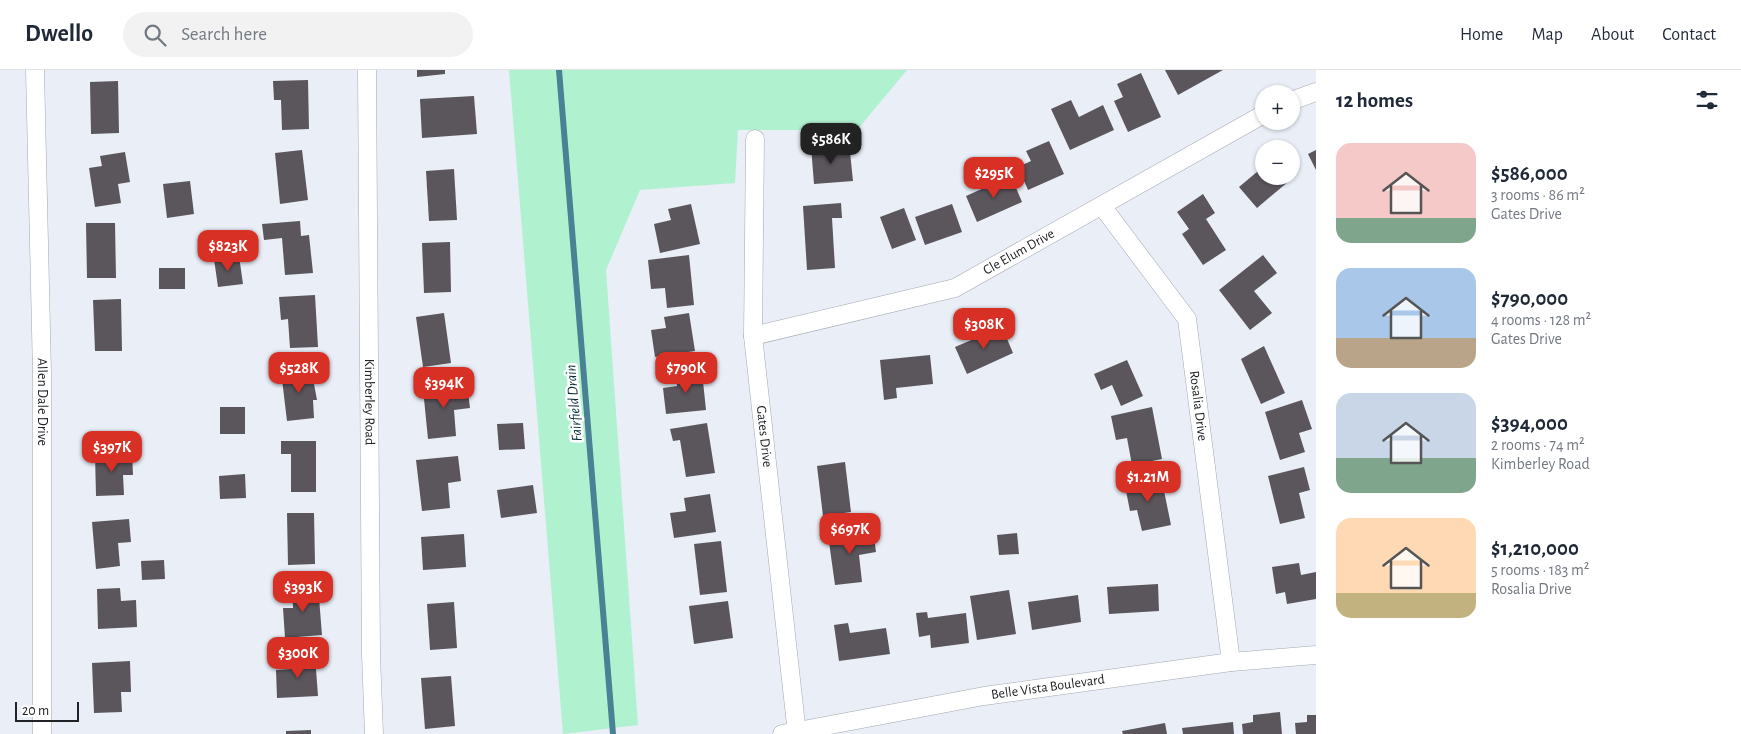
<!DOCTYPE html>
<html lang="en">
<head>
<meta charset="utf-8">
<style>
  :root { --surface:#fff; --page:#f2f2f3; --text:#1f2937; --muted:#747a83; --line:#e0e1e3; --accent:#d93025 }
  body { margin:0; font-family:"Alegreya Sans",sans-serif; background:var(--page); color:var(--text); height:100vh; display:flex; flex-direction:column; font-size:19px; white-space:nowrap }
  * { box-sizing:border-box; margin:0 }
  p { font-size:16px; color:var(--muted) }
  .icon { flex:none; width:28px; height:28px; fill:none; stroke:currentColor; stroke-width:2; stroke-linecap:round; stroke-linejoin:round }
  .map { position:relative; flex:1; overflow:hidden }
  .side { display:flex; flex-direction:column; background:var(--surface); width:425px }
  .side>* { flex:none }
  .controls { position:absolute; left:1255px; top:15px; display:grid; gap:10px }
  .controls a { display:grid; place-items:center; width:45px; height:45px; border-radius:50%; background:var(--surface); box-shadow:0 1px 4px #0004; font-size:25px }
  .scale { position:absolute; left:15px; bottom:12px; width:64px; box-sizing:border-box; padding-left:5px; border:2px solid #212326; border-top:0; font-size:14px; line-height:18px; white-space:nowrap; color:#212326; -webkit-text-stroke:4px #fff; paint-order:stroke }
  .price { position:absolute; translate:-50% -42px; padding:0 11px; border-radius:10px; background:var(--accent); color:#fff; font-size:16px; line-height:32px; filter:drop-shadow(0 1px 2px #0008) }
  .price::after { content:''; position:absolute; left:50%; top:30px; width:15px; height:11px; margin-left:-8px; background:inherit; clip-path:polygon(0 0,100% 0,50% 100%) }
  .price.current { background:#222; color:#fff }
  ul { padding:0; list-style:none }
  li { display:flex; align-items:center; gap:15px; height:125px; padding:0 20px }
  li span { display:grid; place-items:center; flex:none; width:140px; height:100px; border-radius:15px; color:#555 }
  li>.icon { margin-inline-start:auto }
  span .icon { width:60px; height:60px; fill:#fffc; stroke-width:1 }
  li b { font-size:21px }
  h2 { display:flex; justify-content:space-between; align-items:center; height:60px; padding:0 20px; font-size:21px }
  header { display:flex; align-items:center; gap:30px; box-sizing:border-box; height:70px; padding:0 25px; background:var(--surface); border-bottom:1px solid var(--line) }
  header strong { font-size:24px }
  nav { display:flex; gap:28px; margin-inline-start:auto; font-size:18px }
  .search { width:350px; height:45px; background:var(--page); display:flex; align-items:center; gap:12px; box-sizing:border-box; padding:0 18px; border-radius:28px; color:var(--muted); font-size:19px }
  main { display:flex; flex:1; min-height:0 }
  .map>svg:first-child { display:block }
  .green { fill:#b0f2d0 }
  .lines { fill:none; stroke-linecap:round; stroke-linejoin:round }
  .stream { stroke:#488294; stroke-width:6 }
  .building { fill:#5b555c }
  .minor-casing { stroke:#a3a8b0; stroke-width:19 }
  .minor { stroke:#fff; stroke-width:18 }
  .labels { text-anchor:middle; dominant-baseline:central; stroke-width:5; stroke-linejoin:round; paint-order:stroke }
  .street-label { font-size:14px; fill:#212326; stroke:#fff }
  .water-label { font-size:15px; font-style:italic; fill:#062e39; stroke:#fff }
</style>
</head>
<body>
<header>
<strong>Dwello</strong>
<div class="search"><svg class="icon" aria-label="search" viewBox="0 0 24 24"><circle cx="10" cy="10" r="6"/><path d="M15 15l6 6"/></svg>Search here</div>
<nav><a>Home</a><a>Map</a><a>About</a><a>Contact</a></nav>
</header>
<main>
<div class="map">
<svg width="1316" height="664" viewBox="0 0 1316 664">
  <rect width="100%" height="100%" fill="#e9eef7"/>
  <!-- green -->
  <path class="green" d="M509,0h398l-50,60h-119l-3,53 -95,7 -34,80 32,455 -75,9z"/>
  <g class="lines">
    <!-- stream -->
    <path class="stream" d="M559,0l54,664"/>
  </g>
  <!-- building -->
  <g class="building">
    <path d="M417,0h28v4l-28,3z"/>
    <path d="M1165,0h58l-45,25z"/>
    <path d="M1141,3l20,44 -33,15 -14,-31 9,-4 -6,-13z"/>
    <path d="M308,10l1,49 -27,1 -1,-30h-7l-1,-19z"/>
    <path d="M118,11l1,52 -28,1 -1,-52z"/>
    <path d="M474,26l3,38 -55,4 -2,-39z"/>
    <path d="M1071,30l8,17 24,-12 11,25 -44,20 -19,-41z"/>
    <path d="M1049,71l15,33 -36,16 -10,-23 13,-6 -5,-10z"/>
    <path d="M836,74l1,9 13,-1 3,29 -39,3 -3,-38z"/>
    <path d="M302,80l6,50 -28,4 -5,-51z"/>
    <path d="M1316,80v20l-8,-16z"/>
    <path d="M125,82l5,30 -12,2 3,19 -26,4 -6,-39 13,-2 -2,-10z"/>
    <path d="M1264,96v10h27v-5l4,5 -38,32 -18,-21z"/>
    <path d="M454,99l3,51 -28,1 -3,-50z"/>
    <path d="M1011,106l11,26 -45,20 -11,-26z"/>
    <path d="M190,111l4,33 -27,4 -4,-34z"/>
    <path d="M1203,124l12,19 -9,6 20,31 -23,15 -21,-31 7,-5 -12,-17z"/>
    <path d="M841,133l1,15h-10l3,50 -28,2 -4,-64z"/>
    <path d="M691,134l9,40 -40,9 -6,-29 17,-4 -3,-11z"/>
    <path d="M952,134l10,28 -37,13 -10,-28z"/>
    <path d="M904,138l12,32 -24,9 -12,-32z"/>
    <path d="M300,151l1,15 8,-1 4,38 -28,2 -3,-37 -18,2 -2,-16z"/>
    <path d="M86,153h29l1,55h-29z"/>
    <path d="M450,172l1,50 -27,1 -2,-50z"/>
    <path d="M689,185l5,50 -27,3 -2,-20 -14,1 -3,-29z"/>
    <path d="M1263,185l14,18 -23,18 18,22 -22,17 -31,-40z"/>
    <path d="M239,186l4,28 -25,3 -4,-28z"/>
    <rect x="159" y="198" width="26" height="21"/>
    <path d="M315,225l3,52 -28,1 -2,-29 -7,1 -2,-23z"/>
    <path d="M121,229l1,52h-27l-2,-51z"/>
    <path d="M444,243l7,50 -28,4 -7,-50z"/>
    <path d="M689,243l6,38 -40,6 -4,-27 15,-2 -2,-11z"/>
    <path d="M1002,257l11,26 -46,21 -12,-27z"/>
    <path d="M1264,276l21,47 -24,11 -20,-45z"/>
    <path d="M930,285l3,29 -37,4 1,10 -13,2 -4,-40z"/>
    <path d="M1127,290l16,36 -22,10 -9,-21 -11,5 -7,-16z"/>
    <path d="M311,298l6,32h-4l1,18 -27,3 -6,-50z"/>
    <path d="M702,302l4,38 -40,4 -3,-26 14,-2 -1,-11z"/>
    <path d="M467,314l3,24 -16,2 2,26 -28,3 -5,-50z"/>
    <path d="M1302,330l10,29 -13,4 6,19 -25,8 -15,-48z"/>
    <rect x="220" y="337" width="25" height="27"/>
    <path d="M1152,337l10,52 -30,6 -5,-27 -11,2 -5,-24z"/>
    <path d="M523,353l2,26 -26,1 -2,-26z"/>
    <path d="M707,353l8,50 -29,4 -6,-37 -7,1 -3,-12z"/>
    <path d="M281,371h35v51h-25v-38h-10z"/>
    <path d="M132,382l1,23h-10l1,20 -28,1 -1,-42z"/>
    <path d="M458,386l3,25 -13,2 2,25 -28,3 -6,-51z"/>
    <path d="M845,392l6,50 -28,4 -6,-50z"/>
    <path d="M1304,397l6,23 -11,3 6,25 -25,6 -12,-48z"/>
    <path d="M245,404l1,24 -26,1 -1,-23z"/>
    <path d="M1151,406l2,12 10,-2 8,39 -29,6 -5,-21 -7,1 -6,-30z"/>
    <path d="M533,415l4,28 -36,5 -4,-28z"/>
    <path d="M710,424l6,38 -42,6 -4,-25 16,-2 -2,-13z"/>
    <path d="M287,443h27l1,51 -27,1z"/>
    <path d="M129,449l2,23 -13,1 2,23 -24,3 -4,-47z"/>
    <path d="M873,459l3,23 -17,3 3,27 -27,3 -7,-50z"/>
    <path d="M1017,463l2,21 -20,1 -2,-20z"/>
    <path d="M464,464l2,33 -43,3 -2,-33z"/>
    <path d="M721,471l6,51 -27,3 -6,-51z"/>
    <path d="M164,490l1,19 -23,1 -1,-19z"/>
    <path d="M1299,493l2,12 15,-3v27l-29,5 -2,-12 -9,2 -4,-27z"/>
    <path d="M1158,514l1,27 -50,3 -2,-27z"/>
    <path d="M318,515l4,50 -37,3 -2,-30h10l-1,-21z"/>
    <path d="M120,518l1,13 15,-1 1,27 -39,2 -1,-40z"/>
    <path d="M1009,520l7,44 -39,6 -7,-44z"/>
    <path d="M1078,525l3,27 -49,8 -4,-28z"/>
    <path d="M728,531l5,37 -39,6 -5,-38z"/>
    <path d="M454,532l3,46 -27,2 -3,-46z"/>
    <path d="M927,542l1,6 38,-5 3,30 -38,5 -1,-13 -11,2 -3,-24z"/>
    <path d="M848,553l2,10 36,-5 4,26 -51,7 -5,-36z"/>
    <path d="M315,586l3,40 -41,2 -1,-28 15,-1 -1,-11z"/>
    <path d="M130,591l1,31h-10l1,20 -28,1 -2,-50z"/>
    <path d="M451,606l4,50 -30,3 -4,-51z"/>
    <path d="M1280,642l2,22h-39l-1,-10 11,-2v-7z"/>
    <path d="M1307,645h9v19h-20l-1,-11 12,-1z"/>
    <path d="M1233,652l1,12h-51l-1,-6z"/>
    <path d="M1165,653l2,11h-44l-1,-3z"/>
    <path d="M311,660v4h-25v-3z"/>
  </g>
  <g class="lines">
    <!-- minor casing -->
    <g class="minor-casing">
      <g id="minor">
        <path id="s1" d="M35,0l7,303v361"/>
        <path id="s2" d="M367,0l4,585 3,79"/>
        <path d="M1291,31l25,-9"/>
        <path id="s3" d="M755,69l-2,197 44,398"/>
        <path id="s4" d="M1102,136l85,113 44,343"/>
        <path id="s5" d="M753,266l202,-48 309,-174"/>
        <path id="s6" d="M782,664l202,-38 247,-34 85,-7"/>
      </g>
    </g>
    <!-- minor -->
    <use href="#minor" class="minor"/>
  </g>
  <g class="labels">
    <!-- street labels -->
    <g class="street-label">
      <text stroke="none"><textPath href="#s5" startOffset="281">Cle Elum Drive</textPath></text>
      <text stroke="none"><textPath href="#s1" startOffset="332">Allen Dale Drive</textPath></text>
      <text stroke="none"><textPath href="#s2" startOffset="332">Kimberley Road</textPath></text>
      <text stroke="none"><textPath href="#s4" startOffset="229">Rosalia Drive</textPath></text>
      <text stroke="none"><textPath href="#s3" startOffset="298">Gates Drive</textPath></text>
      <text stroke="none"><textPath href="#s6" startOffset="270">Belle Vista Boulevard</textPath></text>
    </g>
    <!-- water labels -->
    <g class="water-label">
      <text transform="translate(574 333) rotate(-95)">Fairfield Drain</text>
    </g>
  </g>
</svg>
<div class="controls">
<a>+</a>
<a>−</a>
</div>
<div class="scale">20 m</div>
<b class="price current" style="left:831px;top:95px">$586K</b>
<b class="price" style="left:994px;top:129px">$295K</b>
<b class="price" style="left:228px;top:202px">$823K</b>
<b class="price" style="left:984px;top:280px">$308K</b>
<b class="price" style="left:299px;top:324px">$528K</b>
<b class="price" style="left:686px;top:324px">$790K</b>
<b class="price" style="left:444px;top:339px">$394K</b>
<b class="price" style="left:112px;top:403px">$397K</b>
<b class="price" style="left:1148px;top:433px">$1.21M</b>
<b class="price" style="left:850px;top:485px">$697K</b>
<b class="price" style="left:303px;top:543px">$393K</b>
<b class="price" style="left:298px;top:609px">$300K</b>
</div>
<section class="side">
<h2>12 homes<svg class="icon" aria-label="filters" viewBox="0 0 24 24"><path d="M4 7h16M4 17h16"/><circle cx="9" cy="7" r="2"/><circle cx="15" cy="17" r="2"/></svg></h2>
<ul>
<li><span style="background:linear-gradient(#f6c9c9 75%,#7fa58c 0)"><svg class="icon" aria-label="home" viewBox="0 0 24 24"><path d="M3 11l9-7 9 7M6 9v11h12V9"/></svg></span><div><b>$586,000</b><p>3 rooms · 86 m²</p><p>Gates Drive</p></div></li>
<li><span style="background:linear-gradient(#a9c7e8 70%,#b9a48a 0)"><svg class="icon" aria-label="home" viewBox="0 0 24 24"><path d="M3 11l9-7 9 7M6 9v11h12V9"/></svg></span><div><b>$790,000</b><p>4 rooms · 128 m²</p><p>Gates Drive</p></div></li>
<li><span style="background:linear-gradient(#c9d6e8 65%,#7fa58c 0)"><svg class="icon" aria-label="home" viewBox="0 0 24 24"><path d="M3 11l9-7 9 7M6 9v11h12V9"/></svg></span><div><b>$394,000</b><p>2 rooms · 74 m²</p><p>Kimberley Road</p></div></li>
<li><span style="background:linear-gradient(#ffd9b3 75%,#c2b280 0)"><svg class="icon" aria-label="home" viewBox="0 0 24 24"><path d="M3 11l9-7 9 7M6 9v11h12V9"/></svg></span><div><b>$1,210,000</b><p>5 rooms · 183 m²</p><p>Rosalia Drive</p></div></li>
</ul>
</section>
</main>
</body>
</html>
